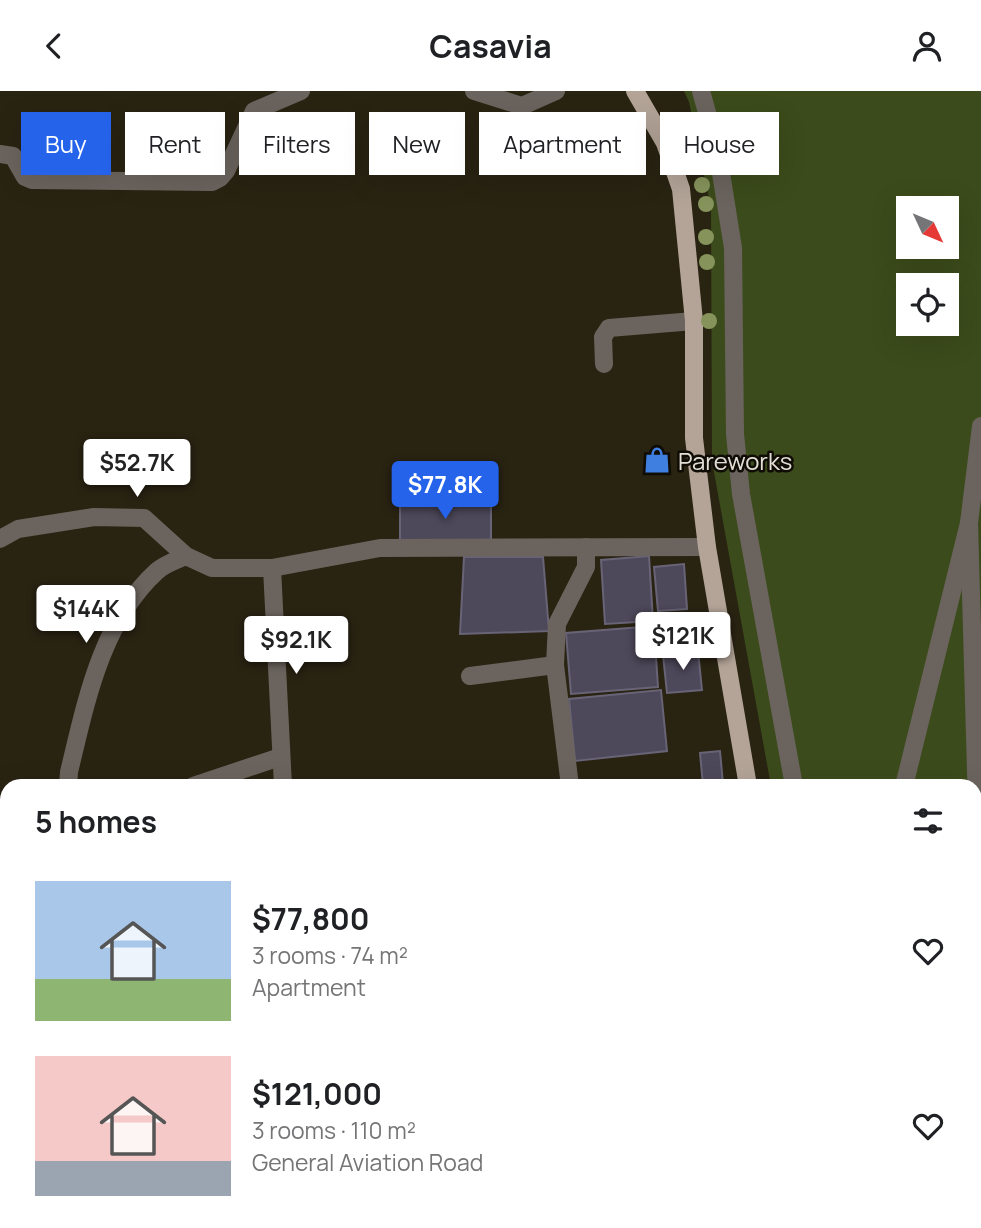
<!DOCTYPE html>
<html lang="en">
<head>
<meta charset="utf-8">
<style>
  :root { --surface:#fff; --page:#f2f2f2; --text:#202124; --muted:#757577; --accent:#2563eb }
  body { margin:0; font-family:Manrope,sans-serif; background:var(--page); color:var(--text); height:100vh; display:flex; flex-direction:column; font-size:26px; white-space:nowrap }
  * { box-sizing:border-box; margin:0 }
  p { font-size:23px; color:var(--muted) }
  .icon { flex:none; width:38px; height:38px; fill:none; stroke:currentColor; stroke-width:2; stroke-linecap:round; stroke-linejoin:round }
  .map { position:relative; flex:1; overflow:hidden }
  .side { position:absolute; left:0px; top:688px; width:982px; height:450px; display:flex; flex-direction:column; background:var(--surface); border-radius:21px 21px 0 0; box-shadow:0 7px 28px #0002 }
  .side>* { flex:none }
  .banner { position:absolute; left:21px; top:21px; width:940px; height:63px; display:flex; gap:14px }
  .needle { width:46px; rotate:134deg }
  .fabs { position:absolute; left:896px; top:105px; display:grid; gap:14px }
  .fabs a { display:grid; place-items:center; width:63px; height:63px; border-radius:0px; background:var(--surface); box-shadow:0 7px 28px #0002; font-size:35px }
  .price { position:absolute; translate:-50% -60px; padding:0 16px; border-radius:7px; background:#fff; color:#222; font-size:23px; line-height:46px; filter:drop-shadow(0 2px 4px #0008) }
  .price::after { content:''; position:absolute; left:50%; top:42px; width:21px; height:16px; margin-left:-10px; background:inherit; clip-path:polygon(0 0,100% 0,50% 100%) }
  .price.selected { background:var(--accent); color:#fff }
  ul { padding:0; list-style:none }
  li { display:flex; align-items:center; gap:21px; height:175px; padding:0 35px }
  li span { display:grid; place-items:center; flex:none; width:196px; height:140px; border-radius:0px; color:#555 }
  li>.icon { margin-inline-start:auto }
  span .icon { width:84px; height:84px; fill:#fffc; stroke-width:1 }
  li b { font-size:30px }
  h2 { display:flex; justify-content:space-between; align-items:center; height:84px; padding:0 35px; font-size:30px }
  .pill { padding:0 24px; border-radius:0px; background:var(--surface); box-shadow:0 7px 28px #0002; font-size:24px; line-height:63px }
  .pill.selected { background:var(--accent); color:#fff }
  header { display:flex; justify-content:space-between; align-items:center; height:91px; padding:0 35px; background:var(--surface); font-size:32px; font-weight:700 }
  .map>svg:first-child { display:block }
  .green { fill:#3c4b1b; fill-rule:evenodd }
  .building { fill:#4d485a; stroke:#686376; stroke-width:2 }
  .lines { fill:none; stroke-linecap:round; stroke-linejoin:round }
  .minor { stroke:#6b645e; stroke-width:18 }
  .major { stroke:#b4a498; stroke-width:18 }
  .tree { fill:#86945c }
  .labels { text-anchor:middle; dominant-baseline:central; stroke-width:5; stroke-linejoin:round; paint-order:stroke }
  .poi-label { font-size:24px; fill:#e3dfd5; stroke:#0f0c06; text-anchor:start }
</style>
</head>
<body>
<header><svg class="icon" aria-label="back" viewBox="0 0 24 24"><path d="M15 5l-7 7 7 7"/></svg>Casavia<svg class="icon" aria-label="person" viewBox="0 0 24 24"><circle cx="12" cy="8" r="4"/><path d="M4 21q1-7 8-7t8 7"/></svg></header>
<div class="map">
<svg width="981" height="1137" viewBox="0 0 981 1137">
  <rect width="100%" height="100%" fill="#292312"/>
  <!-- green -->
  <path class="green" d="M684,0h297v1137h-164l-1,-7h159v-435h-204l-59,-325 -1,-253 -22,-106zM908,117h39v39h-39zM908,194h39v39h-39z"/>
  <!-- building -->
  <g class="building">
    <path d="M400,409h91v41l-91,1z"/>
    <path d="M649,465l4,65 -48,3 -4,-64z"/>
    <path d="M464,466h79l6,74 -89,3z"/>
    <path d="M684,473l3,45 -29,2 -4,-44z"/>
    <path d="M688,524l2,33 -28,2 -2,-33z"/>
    <path d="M654,535l4,61 -87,7 -5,-61z"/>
    <path d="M698,560l4,39 -35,3 -4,-38z"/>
    <path d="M661,599l6,61 -92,10 -6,-62z"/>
    <path d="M720,660l3,33 -20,1 -3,-32z"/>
  </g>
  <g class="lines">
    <!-- minor -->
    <g class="minor">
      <path d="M474,0l48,15 34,-15"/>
      <path d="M701,0l16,57 16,100 2,186 6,60 53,292"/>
      <path d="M0,63l13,2 12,21 7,3 180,2 8,-4 6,-7 28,-60 47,-20"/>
      <path d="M604,273l-1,-27 6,-9 85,-7"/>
      <path d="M969,432l12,426"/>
      <path d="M0,448l18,-10 76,-12 50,1 42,38 26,12h60l108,-20 327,-1"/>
      <path d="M272,477l11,218"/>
      <path d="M470,585l85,-11"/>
      <path d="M68,695l1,-14c17,-70 32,-150 88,-201 8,-7 20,-11 29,-15"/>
      <path d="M193,695l87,-29"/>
      <path d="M570,695l-15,-121 2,-41 29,-57v-20"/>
      <path d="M904,695l65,-263 12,-97"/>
      <path d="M836,1130v7"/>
      <path d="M871,1130v7"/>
    </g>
    <!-- major -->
    <g class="major">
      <path d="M635,0l30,52 16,46 13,132v117l13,109 41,239"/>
      <path d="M751,1137v-7"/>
    </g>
  </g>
  <!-- trees -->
  <g class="tree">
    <circle cx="679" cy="33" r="8"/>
    <circle cx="693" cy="50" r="8"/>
    <circle cx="702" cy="94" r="8"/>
    <circle cx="706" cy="113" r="8"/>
    <circle cx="706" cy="146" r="8"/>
    <circle cx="707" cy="171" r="8"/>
    <circle cx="709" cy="230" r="8"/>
  </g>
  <!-- icons -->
  <defs>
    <g id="shop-bare" transform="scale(2.1)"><path d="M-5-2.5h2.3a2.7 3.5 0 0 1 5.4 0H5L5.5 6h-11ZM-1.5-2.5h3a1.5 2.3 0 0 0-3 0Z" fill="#3f7fe0" stroke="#0f0c06" stroke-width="2.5" paint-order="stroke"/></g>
  </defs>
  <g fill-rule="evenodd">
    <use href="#shop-bare" x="657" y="369"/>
  </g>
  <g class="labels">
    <!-- poi labels -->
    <g class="poi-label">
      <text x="678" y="369">Pareworks</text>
    </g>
  </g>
</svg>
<div class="fabs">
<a><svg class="needle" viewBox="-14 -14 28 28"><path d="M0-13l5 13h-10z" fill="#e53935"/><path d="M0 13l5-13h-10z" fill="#757577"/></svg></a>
<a><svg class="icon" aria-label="locate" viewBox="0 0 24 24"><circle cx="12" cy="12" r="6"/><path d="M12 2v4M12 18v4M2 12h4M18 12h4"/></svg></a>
</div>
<b class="price" style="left:137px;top:408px">$52.7K</b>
<b class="price selected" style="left:445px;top:430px">$77.8K</b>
<b class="price" style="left:86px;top:554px">$144K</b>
<b class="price" style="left:683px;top:581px">$121K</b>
<b class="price" style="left:296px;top:585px">$92.1K</b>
<div class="banner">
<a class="pill selected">Buy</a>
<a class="pill">Rent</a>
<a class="pill">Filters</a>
<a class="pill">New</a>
<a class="pill">Apartment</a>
<a class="pill">House</a>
</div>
<section class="side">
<h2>5 homes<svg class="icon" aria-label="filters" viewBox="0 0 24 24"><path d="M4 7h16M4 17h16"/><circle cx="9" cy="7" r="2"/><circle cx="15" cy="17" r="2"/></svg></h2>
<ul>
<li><span style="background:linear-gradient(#a9c7e8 70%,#8fb573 0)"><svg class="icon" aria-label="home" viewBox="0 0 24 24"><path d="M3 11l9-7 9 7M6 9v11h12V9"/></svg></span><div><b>$77,800</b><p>3 rooms · 74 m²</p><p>Apartment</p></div><svg class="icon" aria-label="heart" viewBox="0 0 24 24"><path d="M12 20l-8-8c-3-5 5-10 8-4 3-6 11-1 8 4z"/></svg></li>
<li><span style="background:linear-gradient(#f6c9c9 75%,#9aa5b1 0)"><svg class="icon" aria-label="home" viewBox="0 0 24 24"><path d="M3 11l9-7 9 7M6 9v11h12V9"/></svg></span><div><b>$121,000</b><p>3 rooms · 110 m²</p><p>General Aviation Road</p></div><svg class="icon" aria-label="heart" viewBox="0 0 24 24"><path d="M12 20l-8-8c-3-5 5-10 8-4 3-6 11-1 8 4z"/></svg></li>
</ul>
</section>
</div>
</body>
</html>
